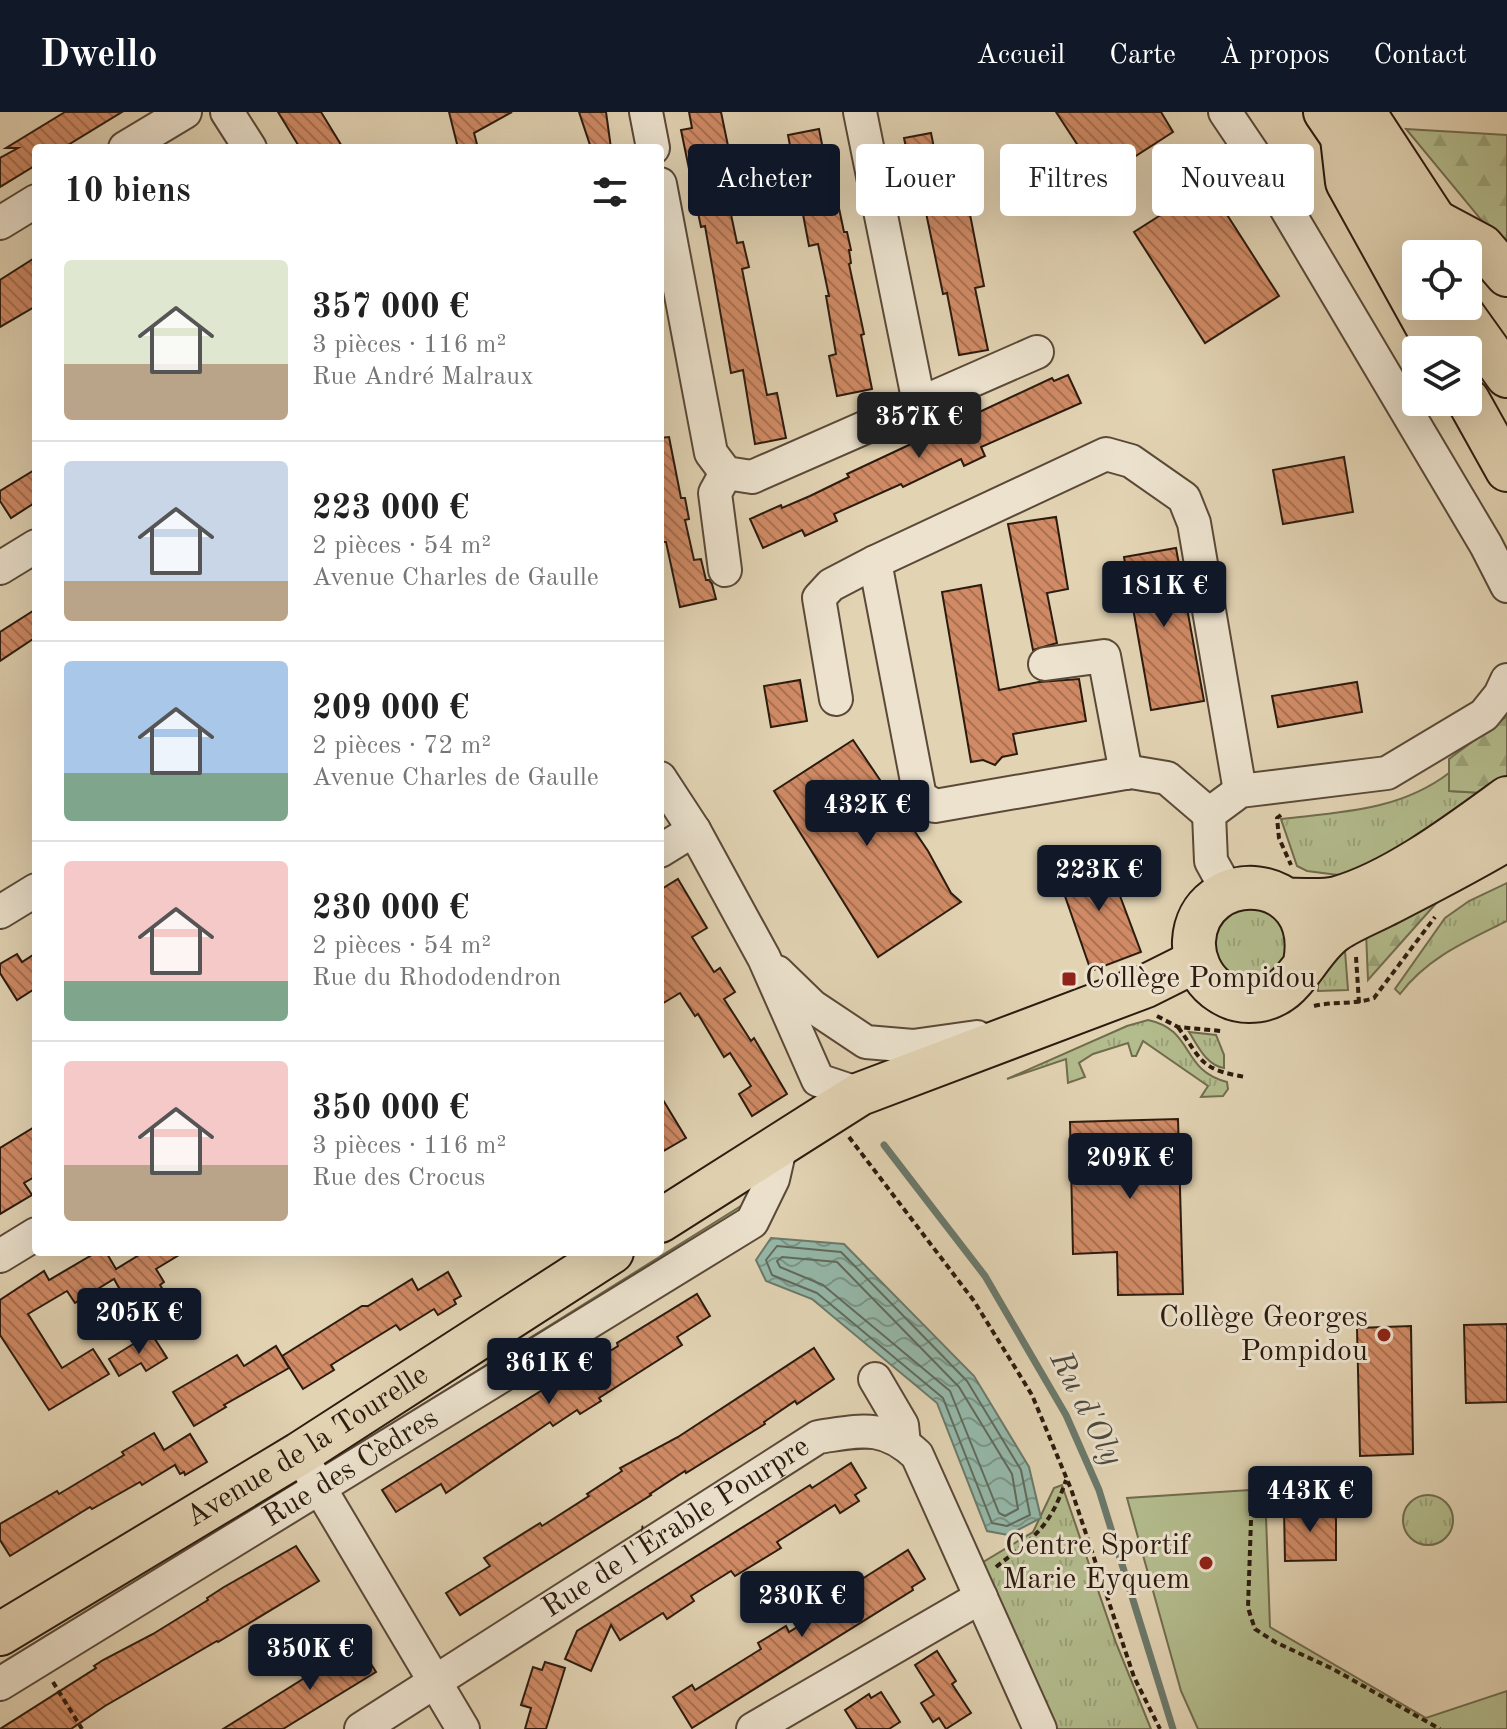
<!DOCTYPE html>
<html lang="fr">
<head>
<meta charset="utf-8">
<style>
  :root { --surface:#fff; --page:#f6f6f6; --text:#222; --muted:#767676; --line:#e0e0e0; --accent:#111827 }
  body { margin:0; font-family:"Old Standard TT",serif; background:var(--page); color:var(--text); height:100vh; display:flex; flex-direction:column; font-size:30px; white-space:nowrap }
  * { box-sizing:border-box; margin:0 }
  p { font-size:26px; color:var(--muted) }
  .icon { flex:none; width:44px; height:44px; fill:none; stroke:currentColor; stroke-width:2; stroke-linecap:round; stroke-linejoin:round }
  .map { position:relative; flex:1; overflow:hidden }
  .drawer { position:absolute; left:32px; top:32px; width:632px; height:1112px; display:flex; flex-direction:column; background:var(--surface); border-radius:8px; box-shadow:0 8px 32px #0002 }
  .drawer>* { flex:none }
  .top-card { position:absolute; left:688px; top:32px; width:698px; height:72px; display:flex; gap:16px }
  .fabs { position:absolute; left:1402px; top:128px; display:grid; gap:16px }
  .fabs a { display:grid; place-items:center; width:80px; height:80px; border-radius:8px; background:var(--surface); box-shadow:0 8px 32px #0002; font-size:40px }
  .price { position:absolute; translate:-50% -68px; padding:0 18px; border-radius:8px; background:var(--accent); color:#fff; font-size:26px; line-height:52px; filter:drop-shadow(0 2px 4px #0008) }
  .price::after { content:''; position:absolute; left:50%; top:48px; width:24px; height:18px; margin-left:-12px; background:inherit; clip-path:polygon(0 0,100% 0,50% 100%) }
  .price.selected { background:#222; color:#fff }
  ul { padding:0; list-style:none }
  li { display:flex; align-items:center; gap:24px; height:200px; padding:0 32px }
  li+li { border-top:2px solid var(--line) }
  li span { display:grid; place-items:center; flex:none; width:224px; height:160px; border-radius:8px; color:#555 }
  li>.icon { margin-inline-start:auto }
  span .icon { width:96px; height:96px; fill:#fffc; stroke-width:1 }
  li b { font-size:34px }
  h2 { display:flex; justify-content:space-between; align-items:center; height:96px; padding:0 32px; font-size:34px }
  .tag { padding:0 28px; border-radius:8px; background:var(--surface); box-shadow:0 8px 32px #0002; font-size:28px; line-height:72px }
  .tag.selected { background:var(--accent); color:#fff }
  header { display:flex; align-items:center; gap:48px; box-sizing:border-box; height:112px; padding:0 40px; background:var(--accent); color:#fff }
  header strong { font-size:38px }
  nav { display:flex; gap:44px; margin-inline-start:auto; font-size:28px }
  .map>svg:first-child { display:block }
  .grass { fill:url(#grass-tufts); stroke:#706c4e; stroke-width:2 }
  .forest { fill:url(#forest-firs); stroke:#706c4e; stroke-width:2 }
  .pitch { fill:#b3bc8d; stroke:#706c4e; stroke-width:2 }
  .water { fill:url(#water-waves); stroke:#6b796b; stroke-width:2 }
  .lines { fill:none; stroke-linecap:round; stroke-linejoin:round }
  .shore { stroke:#606a5c; stroke-width:2 }
  .stream { stroke:#6b796b; stroke-width:7 }
  .building { fill:url(#building-back-hatch); stroke:#2c1b0f; stroke-width:2 }
  .minor-casing { stroke:#5a4938; stroke-width:36 }
  .major-casing { stroke:#2c1b0f; stroke-width:46 }
  .path { stroke:#2c1b0f; stroke-width:4; stroke-dasharray:6 4; stroke-linecap:butt }
  .minor { stroke:#ece2ce; stroke-width:32 }
  .major { stroke:#e2d3b3; stroke-width:42 }
  .poi-dot { fill:#8f2418; stroke:#ece2ce; stroke-width:3 }
  .labels { text-anchor:middle; dominant-baseline:central; stroke-width:6; stroke-linejoin:round; paint-order:stroke }
  .poi-label { font-size:30px; fill:#2c1b0f; stroke:#ece2ce; text-anchor:end }
  .street-label { font-size:30px; fill:#2c1b0f; stroke:#ece2ce }
  .water-label { font-size:32px; font-style:italic; fill:#4c4a3d; stroke:#ece2ce }
</style>
</head>
<body>
<header>
<strong>Dwello</strong>
<nav><a>Accueil</a><a>Carte</a><a>À propos</a><a>Contact</a></nav>
</header>
<div class="map">
<svg width="1507" height="1617" viewBox="0 0 1507 1617">
  <defs>
    <pattern id="grass-tufts" width="24" height="20" patternUnits="userSpaceOnUse" patternTransform="scale(2)"><rect width="24" height="20" fill="#b3bc8d"/><path d="M3 7l-1-3M5 7V3M7 7l1-3M15 17l-1-3M17 17v-4M19 17l1-3" fill="none" stroke="#9aa178"/></pattern>
    <pattern id="forest-firs" width="22" height="20" patternUnits="userSpaceOnUse" patternTransform="scale(2)"><rect width="22" height="20" fill="#b3bc8d"/><path d="M5 1l3.5 6h-7zM16 11l3.5 6h-7z" fill="#9aa178"/></pattern>
    <pattern id="water-waves" width="16" height="10" patternUnits="userSpaceOnUse" patternTransform="scale(2)"><rect width="16" height="10" fill="#95b8a9"/><path d="M0 5q4-4 8 0t8 0" fill="none" stroke="#7a9588"/></pattern>
    <pattern id="building-back-hatch" width="6" height="6" patternUnits="userSpaceOnUse" patternTransform="scale(2)"><rect width="6" height="6" fill="#d08b66"/><path d="M-1 5l2 2M0 0l6 6M5-1l2 2" fill="none" stroke="#a97152"/></pattern>
  </defs>
  <rect width="100%" height="100%" fill="#e2d3b3"/>
  <filter id="stains"><feTurbulence type="fractalNoise" baseFrequency=".0025" numOctaves="4"/><feColorMatrix values="0 0 0 0 .2 0 0 0 0 .09 0 0 0 0 .02 0 0 0 .5 -.17"/></filter>
  <radialGradient id="worn" r=".72"><stop offset=".6" stop-color="#630" stop-opacity="0"/><stop offset="1" stop-color="#630" stop-opacity=".3"/></radialGradient>
  <!-- grass -->
  <g class="grass">
    <path d="M1449,661l1,18 33,2 -135,92 -10,-10 -31,-4 -10,-5 -16,-47c60,-7 118,-8 168,-46z"/>
    <path d="M1507,771v38c-40,20 -79,36 -107,73l-5,-5 50,-71 24,-17z"/>
    <path d="M1238,790l46,10 3,57 -44,16 -28,-22 -2,-36z"/>
    <path d="M1344,826l4,52 -30,1v-23z"/>
    <path d="M1148,908c47,10 32,50 79,62l1,7 -5,7 -22,1 7,-11 -65,-45 -7,15h-4l-4,-13 -35,11 -14,9 6,14 -17,6 -2,-24 -59,20 120,-53z"/>
    <path d="M1189,920l27,3 8,20v13c-18,-3 -26,-22 -35,-36z"/>
    <path d="M757,1084l-3,7 -405,248z"/>
    <path d="M1062,1373l54,158 35,86h-97l-74,-165 53,-32 21,-44z"/>
    <circle cx="1428" cy="1408" r="25"/>
  </g>
  <!-- forest -->
  <g class="forest">
    <path d="M1406,17l101,6v116z"/>
    <path d="M1507,604v60l-24,17 -34,-2v-32z"/>
    <path d="M1447,779l-79,89 -2,-48z"/>
  </g>
  <!-- pitch -->
  <path class="pitch" d="M1265,1377l5,138 156,91 81,-27v38h-309l-17,-38 -54,-193z"/>
  <!-- water -->
  <path class="water" d="M771,1126l73,6 130,132 55,91 12,51 -33,17 -21,-4 -50,-128 -125,-104 -46,-18 -10,-21z"/>
  <g class="lines">
    <!-- shore -->
    <g class="shore">
      <path d="M777,1134l64,6 126,129 54,89 9,45 -23,11 -15,-3 -49,-125 -126,-105 -45,-18 -6,-15z"/>
      <path d="M782,1145l55,5 122,125 53,87 6,35 -13,7 -6,-3 -49,-122 -127,-106 -43,-18 -3,-6z"/>
    </g>
    <!-- stream -->
    <path class="stream" d="M884,1033l101,131 81,139 33,75 74,239"/>
  </g>
  <!-- building -->
  <g class="building">
    <path d="M65,0h57l-59,36h-27v17l-36,22v-29l18,-10h-12z"/>
    <path d="M278,0h43l22,36h-43z"/>
    <path d="M449,0h63l-38,21 4,15h-20z"/>
    <path d="M579,0h27l5,36h-20z"/>
    <path d="M689,0h32l11,53 -11,2 16,76 6,-1 6,25 -7,2 25,126 10,-2 9,45 -31,6 -12,-74 -12,3 -26,-147 -4,1 -20,-97 11,-2z"/>
    <path d="M1056,0h105l12,20 -73,47z"/>
    <path d="M819,17l13,66 4,-1 8,38h3l4,18h-2l2,13 -2,1 15,70 -3,1 11,54 -35,7 -8,-40 7,-2 -10,-58h3l-11,-52 -9,2 -21,-111z"/>
    <path d="M931,21l7,35 -27,5 -7,-35z"/>
    <path d="M1208,73l71,111 -74,47 -71,-111z"/>
    <path d="M967,87l17,87 -9,2 13,62 -29,5 -12,-62 -4,1 -18,-86z"/>
    <path d="M36,145v49l-36,21v-47z"/>
    <path d="M1068,263l13,28 -100,44 4,9 -21,10 -3,-7 -58,28 -2,-3 -67,30 3,7 -32,15 -3,-6 -39,18 -13,-29 31,-14 1,3 28,-12 39,-19 -2,-3 205,-96 2,3z"/>
    <path d="M669,325l12,61h4l4,21 -4,1 9,40 7,-1 5,21h3l3,4 4,15 -36,8 -14,-65h-3l-3,-14v-90z"/>
    <path d="M1344,345l9,55 -70,12 -10,-54z"/>
    <path d="M36,357v33l-25,16 -11,-17v-10z"/>
    <path d="M1056,405l12,72 -21,4 10,50 -24,7 -25,-126z"/>
    <path d="M1176,436l28,153 -53,9 -27,-153z"/>
    <path d="M981,473l18,105 40,-8 40,-3 7,42 -73,13 4,20 -15,3 -7,8 -12,-5 -12,2 -29,-170z"/>
    <path d="M36,497v28l-36,24v-29z"/>
    <path d="M800,568l7,41 -36,6 -7,-41z"/>
    <path d="M1357,570l5,30 -84,15 -6,-31z"/>
    <path d="M853,628l75,111 23,42 10,9 -83,55 -104,-166z"/>
    <path d="M1105,744l36,96 -50,19 -34,-98z"/>
    <path d="M678,767l29,49 -15,9 22,35 6,-4 15,24 -11,7 27,42 3,-3 33,56 -35,22 -13,-22 12,-8 -21,-33 -6,4 -26,-43 -3,2 -15,-23 -20,12v-115z"/>
    <path d="M36,841v35l-19,12 -17,-27v-9l17,-10 5,8z"/>
    <path d="M660,983l26,43 -26,15z"/>
    <path d="M1178,1007l5,175 -65,1 -1,-43 -44,2 -3,-132z"/>
    <path d="M36,1014v50l-12,7 8,12 -32,19v-66z"/>
    <path d="M97,1140h9l10,17 28,-17h40l-28,17 8,13 -4,3 5,8 -16,9 -5,-8 -16,10 -14,-25 -39,24 -8,-12 -39,23 34,54 31,-19 16,25 -60,36 -49,-75v-35l44,-29 5,9z"/>
    <path d="M448,1160l13,24 -7,4 2,4 -18,11 -4,-6 -34,21 -4,-5 -65,40 3,5 -31,19 -21,-33 80,-50h6l44,-27 6,11z"/>
    <path d="M697,1182l13,22 -33,21 5,8 -83,53 2,3 -21,13 -3,-4 -24,16 -3,-4 -104,71 -5,-9 -45,28 -14,-22 186,-116 6,8 35,-22 -4,-6 13,-8 -1,-3z"/>
    <path d="M1507,1212v78l-41,1 -2,-78z"/>
    <path d="M1411,1214l2,128 -53,2 -3,-128z"/>
    <path d="M151,1221l16,25 -21,13 -5,-8 -22,13 -10,-17z"/>
    <path d="M276,1234l13,22 -65,37 2,2 -32,19 -21,-34 64,-37 7,11z"/>
    <path d="M814,1236l20,31 -37,25 -2,-3 -31,21 1,2 -79,49 -1,-2 -35,23 1,1 -191,120 -14,-22 44,-27 -6,-8 56,-35 2,3 47,-30 -2,-2 35,-23 -2,-3 58,-31z"/>
    <path d="M154,1321l10,17 26,-16 17,28 -22,13 -1,-3 -4,2 -5,-9 -33,20 -2,-3 -48,27 -2,-2 -80,49 -10,-16v-16l57,-33 2,3 65,-39 -2,-3z"/>
    <path d="M851,1351l15,25 -11,7 4,6 -19,12 -5,-8 -58,37 4,6 -46,28 -4,-5 -40,25 3,5 -27,18 -4,-6 -43,27 -9,-15 -20,46 -26,-12 12,-28 233,-146 2,3z"/>
    <path d="M1336,1396v52l-51,1 -1,-52z"/>
    <path d="M296,1434l23,35 -101,61 -1,-1 -112,65 -34,23h-71l96,-61 -2,-2 9,-6 50,-26 55,-34 -1,-2 17,-11z"/>
    <path d="M908,1438l17,29 -13,8 1,3 -221,138 -19,-31 19,-12 3,5 66,-41 -3,-6 28,-17 3,6 57,-35 -3,-6z"/>
    <path d="M357,1530l19,30 -93,57h-60l115,-72 -2,-3z"/>
    <path d="M937,1539l19,30 -4,3 19,29 -25,16 -7,-11 -6,4 -12,-19 13,-8 -19,-30z"/>
    <path d="M545,1550l20,6 -19,61h-21l6,-21 -10,-3 12,-38 9,3z"/>
    <path d="M881,1580l19,30 -11,7h-32l-12,-19 24,-16 2,4z"/>
  </g>
  <g class="lines">
    <!-- minor casing -->
    <g class="minor-casing">
      <g id="minor">
        <path d="M227,0l23,36"/>
        <path d="M646,0l7,36"/>
        <path d="M860,0l59,291"/>
        <path d="M1225,0l33,49 228,384 21,41"/>
        <path d="M125,36l60,-36"/>
        <path d="M660,72l51,269 15,20 26,4 285,-125"/>
        <path d="M0,111l36,-22"/>
        <path d="M0,456l36,-22"/>
        <path d="M725,458l-10,-77 11,-20"/>
        <path d="M1045,552l59,-8 22,117"/>
        <path d="M836,587l-17,-101 12,-13 44,-23"/>
        <path d="M660,666l34,52 70,128 54,122 42,14"/>
        <path d="M1209,702l-42,-36 -36,-6 -196,34 -15,-9 -45,-235 231,-108 25,7 53,37 10,25 46,268"/>
        <path d="M660,739l34,-21"/>
        <path d="M1228,780l-17,-31 -2,-47 31,-23 147,-18 97,-58 16,-20 7,-15"/>
        <path d="M0,800l36,-22"/>
        <path d="M777,860l35,34 54,36 47,4 64,-9"/>
        <path d="M0,1144l36,-22"/>
        <path d="M875,1267l27,46 2,19"/>
        <path d="M309,1358l154,259"/>
        <path id="s1" d="M0,1572l752,-462 21,-43 8,-35"/>
        <path id="s2" d="M361,1617l457,-292c42,-6 65,-14 99,18l123,274"/>
        <path d="M753,1617l228,-132"/>
      </g>
    </g>
    <!-- major casing -->
    <g class="major-casing">
      <g id="major">
        <path d="M1325,0l97,142"/>
        <path d="M1364,0l93,142"/>
        <path d="M1342,26l5,44 93,168"/>
        <path d="M1439,111l43,23 25,29"/>
        <path d="M1457,194l50,70"/>
        <path d="M1468,288l39,70"/>
        <path d="M1287,788c16,-1 35,2 50,-2 57,-16 122,-65 170,-100"/>
        <path d="M1305,851c17,-94 -107,-98 -111,-22 -1,18 8,37 22,48 9,7 21,12 33,12 47,0 54,-47 86,-70 16,-11 37,-19 54,-28 40,-21 80,-41 118,-64"/>
        <path d="M660,1109l200,-127 286,-108 50,-25"/>
        <path id="s3" d="M0,1522l299,-180 313,-202"/>
      </g>
    </g>
    <!-- path -->
    <g class="path">
      <path d="M1281,703l-4,3 2,20 12,27"/>
      <path d="M1356,845l3,46"/>
      <path d="M1314,894c20,-5 40,-1 60,-8l61,-81"/>
      <path d="M1157,904l21,11 43,4"/>
      <path d="M1178,915c25,35 22,42 67,50"/>
      <path d="M849,1025l125,164 58,94 39,94 63,188 26,52"/>
      <path d="M1252,1378l-4,118 7,21 20,13 58,27 107,60"/>
      <path d="M996,1455c38,-30 54,-39 70,-87"/>
      <path d="M53,1570l29,47"/>
    </g>
    <!-- minor -->
    <use href="#minor" class="minor"/>
    <!-- major -->
    <use href="#major" class="major"/>
  </g>
  <!-- markers -->
  <g class="poi-dot">
    <rect x="1061" y="859" width="16" height="16" rx="4"/>
    <circle cx="1384" cy="1223" r="8"/>
    <circle cx="1206" cy="1451" r="8"/>
  </g>
  <g class="labels">
    <!-- poi labels -->
    <g class="poi-label">
      <text x="1085" y="867" text-anchor="start">Collège Pompidou</text>
      <text x="1368" y="1206">Collège Georges<tspan x="1368" dy="34">Pompidou</tspan></text>
      <text x="1190" y="1434">Centre Sportif<tspan x="1190" dy="34">Marie Eyquem</tspan></text>
    </g>
    <!-- street labels -->
    <g class="street-label">
      <text stroke="none"><textPath href="#s3" startOffset="360">Avenue de la Tourelle</textPath></text>
      <text stroke="none"><textPath href="#s1" startOffset="412">Rue des Cèdres</textPath></text>
      <text stroke="none"><textPath href="#s2" startOffset="374">Rue de l'Érable Pourpre</textPath></text>
    </g>
    <!-- water labels -->
    <g class="water-label">
      <text transform="translate(1085 1297) rotate(63)">Ru d'Oly</text>
    </g>
  </g>
  <rect width="100%" height="100%" filter="url(#stains)"/>
  <rect width="100%" height="100%" fill="url(#worn)"/>
</svg>
<div class="fabs">
<a><svg class="icon" aria-label="locate" viewBox="0 0 24 24"><circle cx="12" cy="12" r="6"/><path d="M12 2v4M12 18v4M2 12h4M18 12h4"/></svg></a>
<a><svg class="icon" aria-label="layers" viewBox="0 0 24 24"><path d="M12 4l9 5-9 5-9-5zM3 14l9 5 9-5"/></svg></a>
</div>
<b class="price selected" style="left:919px;top:348px">357K €</b>
<b class="price" style="left:1164px;top:517px">181K €</b>
<b class="price" style="left:867px;top:736px">432K €</b>
<b class="price" style="left:1099px;top:801px">223K €</b>
<b class="price" style="left:1130px;top:1089px">209K €</b>
<b class="price" style="left:139px;top:1244px">205K €</b>
<b class="price" style="left:549px;top:1294px">361K €</b>
<b class="price" style="left:1310px;top:1422px">443K €</b>
<b class="price" style="left:802px;top:1527px">230K €</b>
<b class="price" style="left:310px;top:1580px">350K €</b>
<div class="top-card">
<a class="tag selected">Acheter</a>
<a class="tag">Louer</a>
<a class="tag">Filtres</a>
<a class="tag">Nouveau</a>
</div>
<section class="drawer">
<h2>10 biens<svg class="icon" aria-label="filters" viewBox="0 0 24 24"><path d="M4 7h16M4 17h16"/><circle cx="9" cy="7" r="2"/><circle cx="15" cy="17" r="2"/></svg></h2>
<ul>
<li><span style="background:linear-gradient(#dfe7d0 65%,#b9a48a 0)"><svg class="icon" aria-label="home" viewBox="0 0 24 24"><path d="M3 11l9-7 9 7M6 9v11h12V9"/></svg></span><div><b>357 000 €</b><p>3 pièces · 116 m²</p><p>Rue André Malraux</p></div></li>
<li><span style="background:linear-gradient(#c9d6e8 75%,#b9a48a 0)"><svg class="icon" aria-label="home" viewBox="0 0 24 24"><path d="M3 11l9-7 9 7M6 9v11h12V9"/></svg></span><div><b>223 000 €</b><p>2 pièces · 54 m²</p><p>Avenue Charles de Gaulle</p></div></li>
<li><span style="background:linear-gradient(#a9c7e8 70%,#7fa58c 0)"><svg class="icon" aria-label="home" viewBox="0 0 24 24"><path d="M3 11l9-7 9 7M6 9v11h12V9"/></svg></span><div><b>209 000 €</b><p>2 pièces · 72 m²</p><p>Avenue Charles de Gaulle</p></div></li>
<li><span style="background:linear-gradient(#f6c9c9 75%,#7fa58c 0)"><svg class="icon" aria-label="home" viewBox="0 0 24 24"><path d="M3 11l9-7 9 7M6 9v11h12V9"/></svg></span><div><b>230 000 €</b><p>2 pièces · 54 m²</p><p>Rue du Rhododendron</p></div></li>
<li><span style="background:linear-gradient(#f6c9c9 65%,#b9a48a 0)"><svg class="icon" aria-label="home" viewBox="0 0 24 24"><path d="M3 11l9-7 9 7M6 9v11h12V9"/></svg></span><div><b>350 000 €</b><p>3 pièces · 116 m²</p><p>Rue des Crocus</p></div></li>
</ul>
</section>
</div>
</body>
</html>
